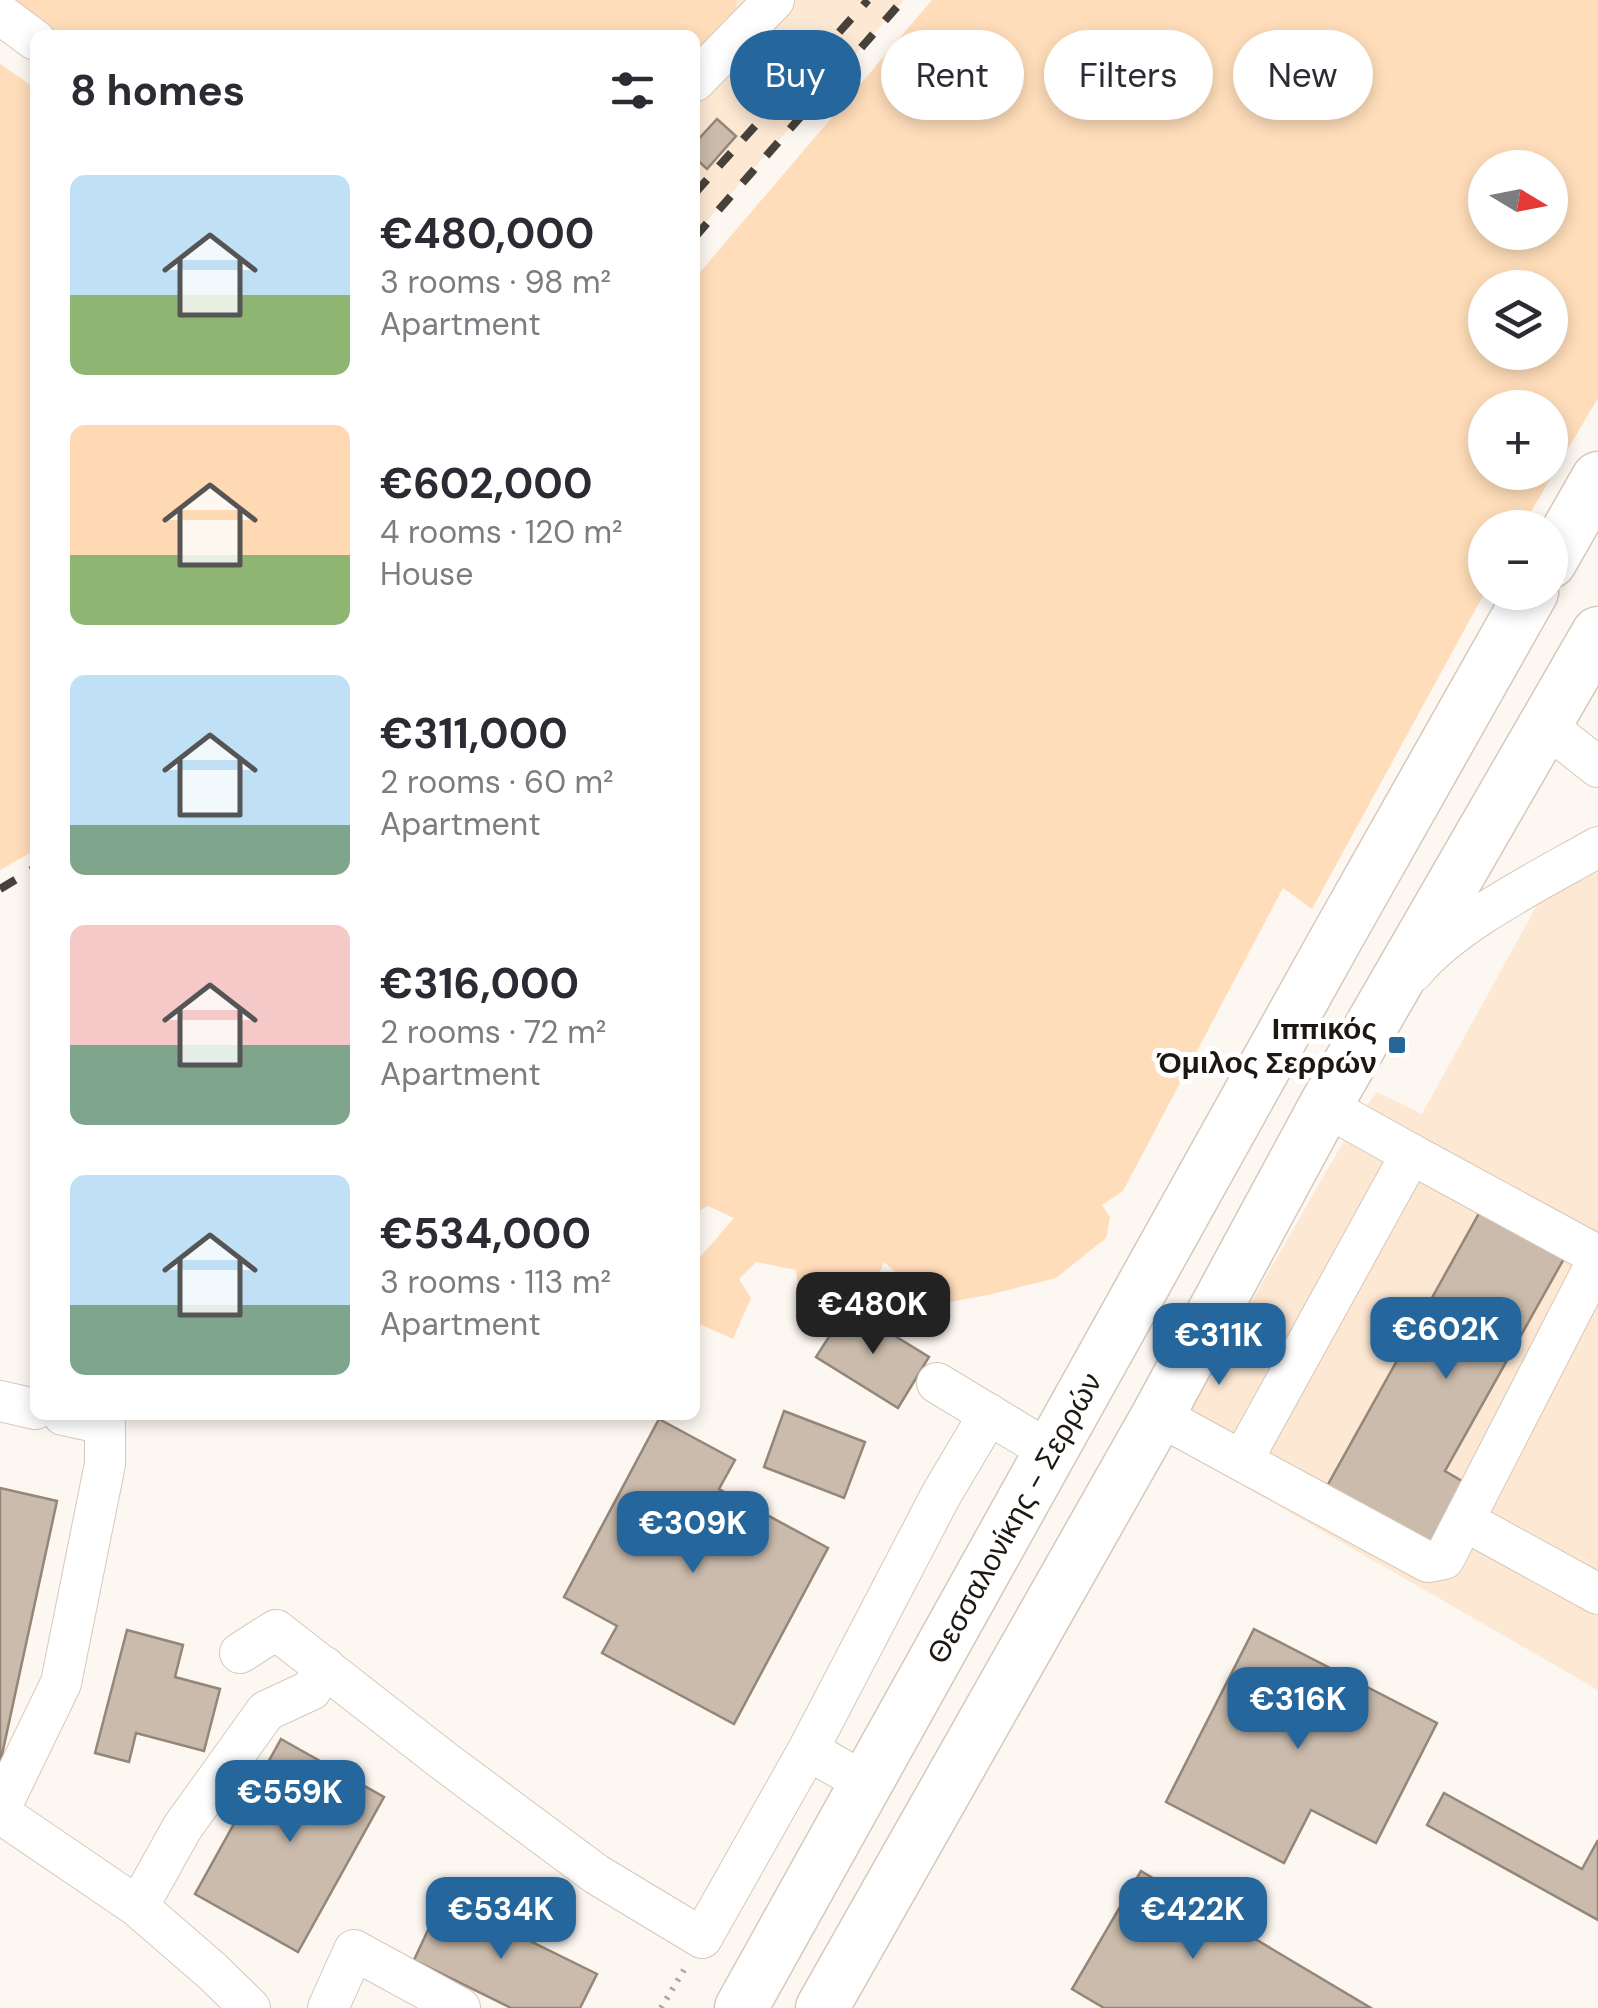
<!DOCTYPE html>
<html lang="en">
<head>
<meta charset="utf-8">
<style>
  :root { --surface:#fff; --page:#f2f2f3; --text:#2b2b33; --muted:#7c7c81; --accent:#25679c }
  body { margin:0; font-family:"DM Sans",sans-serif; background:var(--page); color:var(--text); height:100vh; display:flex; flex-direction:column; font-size:38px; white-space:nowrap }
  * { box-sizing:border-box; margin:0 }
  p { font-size:32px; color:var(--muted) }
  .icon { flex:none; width:55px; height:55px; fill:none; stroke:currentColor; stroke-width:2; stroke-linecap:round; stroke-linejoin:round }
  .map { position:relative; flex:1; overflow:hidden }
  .drawer { position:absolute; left:30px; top:30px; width:670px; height:1390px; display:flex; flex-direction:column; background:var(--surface); border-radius:15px; box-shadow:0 5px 15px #0003 }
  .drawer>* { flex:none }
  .banner { position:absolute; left:730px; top:30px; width:718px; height:90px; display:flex; gap:20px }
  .needle { width:65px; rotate:100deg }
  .buttons { position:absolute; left:1468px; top:150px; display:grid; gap:20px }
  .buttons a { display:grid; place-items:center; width:100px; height:100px; border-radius:50%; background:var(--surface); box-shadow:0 5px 15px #0003; font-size:50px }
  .price { position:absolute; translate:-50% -85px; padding:0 22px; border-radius:20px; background:var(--accent); color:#fff; font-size:32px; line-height:65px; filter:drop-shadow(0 2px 5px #0008) }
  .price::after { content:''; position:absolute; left:50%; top:60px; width:30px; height:22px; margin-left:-15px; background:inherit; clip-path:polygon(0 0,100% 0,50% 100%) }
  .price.selected { background:#222; color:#fff }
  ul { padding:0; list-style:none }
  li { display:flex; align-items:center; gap:30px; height:250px; padding:0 40px }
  li span { display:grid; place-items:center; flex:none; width:280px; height:200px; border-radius:15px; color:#555 }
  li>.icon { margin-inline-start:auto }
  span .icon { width:120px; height:120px; fill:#fffc; stroke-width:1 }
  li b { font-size:42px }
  h2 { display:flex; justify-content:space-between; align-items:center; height:120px; padding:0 40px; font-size:42px }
  .tag { padding:0 35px; border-radius:45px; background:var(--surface); box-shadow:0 5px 15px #0003; font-size:35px; line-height:90px }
  .tag.selected { background:var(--accent); color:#fff }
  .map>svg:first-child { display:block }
  .built { fill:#fde8d3 }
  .green { fill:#ffddba; fill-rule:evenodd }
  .building { fill:#cabbac; stroke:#948678; stroke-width:2.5 }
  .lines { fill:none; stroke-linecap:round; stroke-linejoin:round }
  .minor-casing { stroke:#d7c8b9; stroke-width:42 }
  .major-casing { stroke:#d7c8b9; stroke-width:55 }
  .path { stroke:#aba6a0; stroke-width:6; stroke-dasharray:2.5 8; stroke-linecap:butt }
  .minor { stroke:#fff; stroke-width:40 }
  .major { stroke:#fff; stroke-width:52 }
  .rail { stroke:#46413b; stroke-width:8; stroke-dasharray:18 18; stroke-linecap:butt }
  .poi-dot { fill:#25679c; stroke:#fff; stroke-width:4 }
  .labels { text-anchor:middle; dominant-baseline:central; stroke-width:10; stroke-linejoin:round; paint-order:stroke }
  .poi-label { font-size:30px; font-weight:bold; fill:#1d1812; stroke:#fff; text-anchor:end }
  .street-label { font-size:30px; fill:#1d1812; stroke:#fff }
</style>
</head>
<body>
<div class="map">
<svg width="1598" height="2008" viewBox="0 0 1598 2008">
  <rect width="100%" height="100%" fill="#fdf7f1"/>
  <!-- built -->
  <g class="built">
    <path d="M681,0h223l-209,234v-199h-14z"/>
    <path d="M1598,866v824l-425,-245 7,-18 174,-304 23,-31 45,22 115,-209 22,-18z"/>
  </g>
  <!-- green -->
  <g class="green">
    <path d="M10,0h726v22l-41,42v-29h-637z"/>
    <path d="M932,0h666v398l-76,129 -37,1v64l-173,317 -29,-21 -160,303 -21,14 8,12 -4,21 -50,40 -68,17 -83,15 4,-26 -25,-22 -16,37 -16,-10 -17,17 -35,-1 -4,-35 -40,-8 -17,17 12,19 -18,41 -38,-17v-59l39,-45 -26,-12 -13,7v-935zM1485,168h65v64h-65zM1485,288h65v64h-65zM1485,408h65v64h-65z"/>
    <path d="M0,64l35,24v762l-35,20z"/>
  </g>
  <!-- building -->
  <g class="building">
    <path d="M717,119l19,17 -29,33 -12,-11v-15z"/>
    <path d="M1482,1208l84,47 -121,216 29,17 -36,63 -112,-63z"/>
    <path d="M848,1307l81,50 -31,51 -82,-51z"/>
    <path d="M784,1411l81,31 -21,56 -80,-31z"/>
    <path d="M659,1419l76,41 -16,29 109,59 -94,176 -132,-71 15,-27 -53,-29z"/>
    <path d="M0,1488l57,13 -57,263z"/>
    <path d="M1254,1629l183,94 -61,120 -65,-33 -27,53 -118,-61z"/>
    <path d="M127,1630l56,15 -8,32 45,12 -16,62 -68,-18 -7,29 -34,-9z"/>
    <path d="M281,1739l103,58 -86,155 -103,-58z"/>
    <path d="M1444,1793l138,76 16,-29v80l-171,-95z"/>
    <path d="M1141,1871l230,137h-267l-32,-19z"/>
    <path d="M443,1898l154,76 -17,34h-69l-97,-48z"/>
  </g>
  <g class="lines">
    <!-- minor casing -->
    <g class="minor-casing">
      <g id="minor">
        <path d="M0,14l35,26"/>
        <path d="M695,81l79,-81"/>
        <path d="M1546,726l52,41"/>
        <path d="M1413,972c40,-49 129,-93 185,-125"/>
        <path d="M937,1383l114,69"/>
        <path d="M0,1401l35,8"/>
        <path d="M1158,1415l84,46 169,-307 -86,-48"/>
        <path d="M1242,1461l186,101 16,-3 149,-290v-16l-182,-99"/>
        <path d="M1465,1521l133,73"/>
        <path d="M240,1653l36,-23 168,131 152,113 106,64 106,-188 59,34"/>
        <path d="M808,1750l133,-255 48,-81"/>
        <path d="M0,1809l61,-126 44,-219v-40l-42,-9"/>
        <path d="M0,1813l138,94"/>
        <path d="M250,2008l-38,-37 -74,-64 44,-79 84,-117 45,-21 14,-23"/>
        <path d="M328,2008l26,-58 106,58"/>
      </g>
    </g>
    <!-- major casing -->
    <g class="major-casing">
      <g id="major">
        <path d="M1550,562l48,-84"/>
        <path d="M741,2008l595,-1069 196,-347"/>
        <path d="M822,2008l336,-593 167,-309 273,-473"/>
      </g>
    </g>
    <!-- path -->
    <path class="path" d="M661,2008l23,-38"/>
    <!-- minor -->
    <use href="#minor" class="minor"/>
    <!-- major -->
    <use href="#major" class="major"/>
    <!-- rail -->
    <g class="rail">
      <path d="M695,193l173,-193"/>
      <path d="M695,237l208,-237"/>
      <path d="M0,889l35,-21"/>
    </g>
  </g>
  <!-- markers -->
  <rect class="poi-dot" x="1387" y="1035" width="20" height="20" rx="5"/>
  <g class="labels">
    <!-- poi labels -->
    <g class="poi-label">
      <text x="1377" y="1028">Ιππικός<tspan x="1377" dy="34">Όμιλος Σερρών</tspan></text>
    </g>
    <!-- street labels -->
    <g class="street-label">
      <text transform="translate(1014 1518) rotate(-61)">Θεσσαλονίκης - Σερρών</text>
    </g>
  </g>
</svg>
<div class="buttons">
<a><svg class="needle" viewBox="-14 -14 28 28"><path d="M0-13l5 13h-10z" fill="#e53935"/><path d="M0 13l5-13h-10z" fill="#7c7c81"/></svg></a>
<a><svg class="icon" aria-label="layers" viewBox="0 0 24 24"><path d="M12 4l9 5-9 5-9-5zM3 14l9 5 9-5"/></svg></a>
<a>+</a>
<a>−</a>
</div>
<b class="price selected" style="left:873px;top:1357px">€480K</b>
<b class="price" style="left:1446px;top:1382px">€602K</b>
<b class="price" style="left:1219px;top:1388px">€311K</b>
<b class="price" style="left:693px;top:1576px">€309K</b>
<b class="price" style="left:1298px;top:1752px">€316K</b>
<b class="price" style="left:290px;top:1845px">€559K</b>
<b class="price" style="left:501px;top:1962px">€534K</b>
<b class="price" style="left:1193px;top:1962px">€422K</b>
<div class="banner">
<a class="tag selected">Buy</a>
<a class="tag">Rent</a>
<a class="tag">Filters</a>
<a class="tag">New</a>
</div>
<section class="drawer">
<h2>8 homes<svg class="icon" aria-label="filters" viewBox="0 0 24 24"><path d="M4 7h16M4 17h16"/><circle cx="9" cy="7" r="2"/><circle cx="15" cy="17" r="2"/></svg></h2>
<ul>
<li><span style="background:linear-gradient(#bfe0f5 60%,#8fb573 0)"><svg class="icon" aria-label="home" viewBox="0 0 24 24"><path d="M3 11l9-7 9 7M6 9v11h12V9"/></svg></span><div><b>€480,000</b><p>3 rooms · 98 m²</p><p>Apartment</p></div></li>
<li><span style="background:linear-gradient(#ffd9b3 65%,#8fb573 0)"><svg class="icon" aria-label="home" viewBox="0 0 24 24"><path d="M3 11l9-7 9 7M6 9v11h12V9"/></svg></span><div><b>€602,000</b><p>4 rooms · 120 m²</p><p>House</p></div></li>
<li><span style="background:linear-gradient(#bfe0f5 75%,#7fa58c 0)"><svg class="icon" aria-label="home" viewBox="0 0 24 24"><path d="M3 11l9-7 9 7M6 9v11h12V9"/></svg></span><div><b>€311,000</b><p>2 rooms · 60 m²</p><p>Apartment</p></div></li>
<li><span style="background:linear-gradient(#f6c9c9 60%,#7fa58c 0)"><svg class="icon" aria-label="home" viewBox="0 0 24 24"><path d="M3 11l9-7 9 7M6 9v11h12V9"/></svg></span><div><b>€316,000</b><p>2 rooms · 72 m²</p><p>Apartment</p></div></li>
<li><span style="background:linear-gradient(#bfe0f5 65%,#7fa58c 0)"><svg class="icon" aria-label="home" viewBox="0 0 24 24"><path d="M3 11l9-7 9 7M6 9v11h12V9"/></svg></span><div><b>€534,000</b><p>3 rooms · 113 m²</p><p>Apartment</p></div></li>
</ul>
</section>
</div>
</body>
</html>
